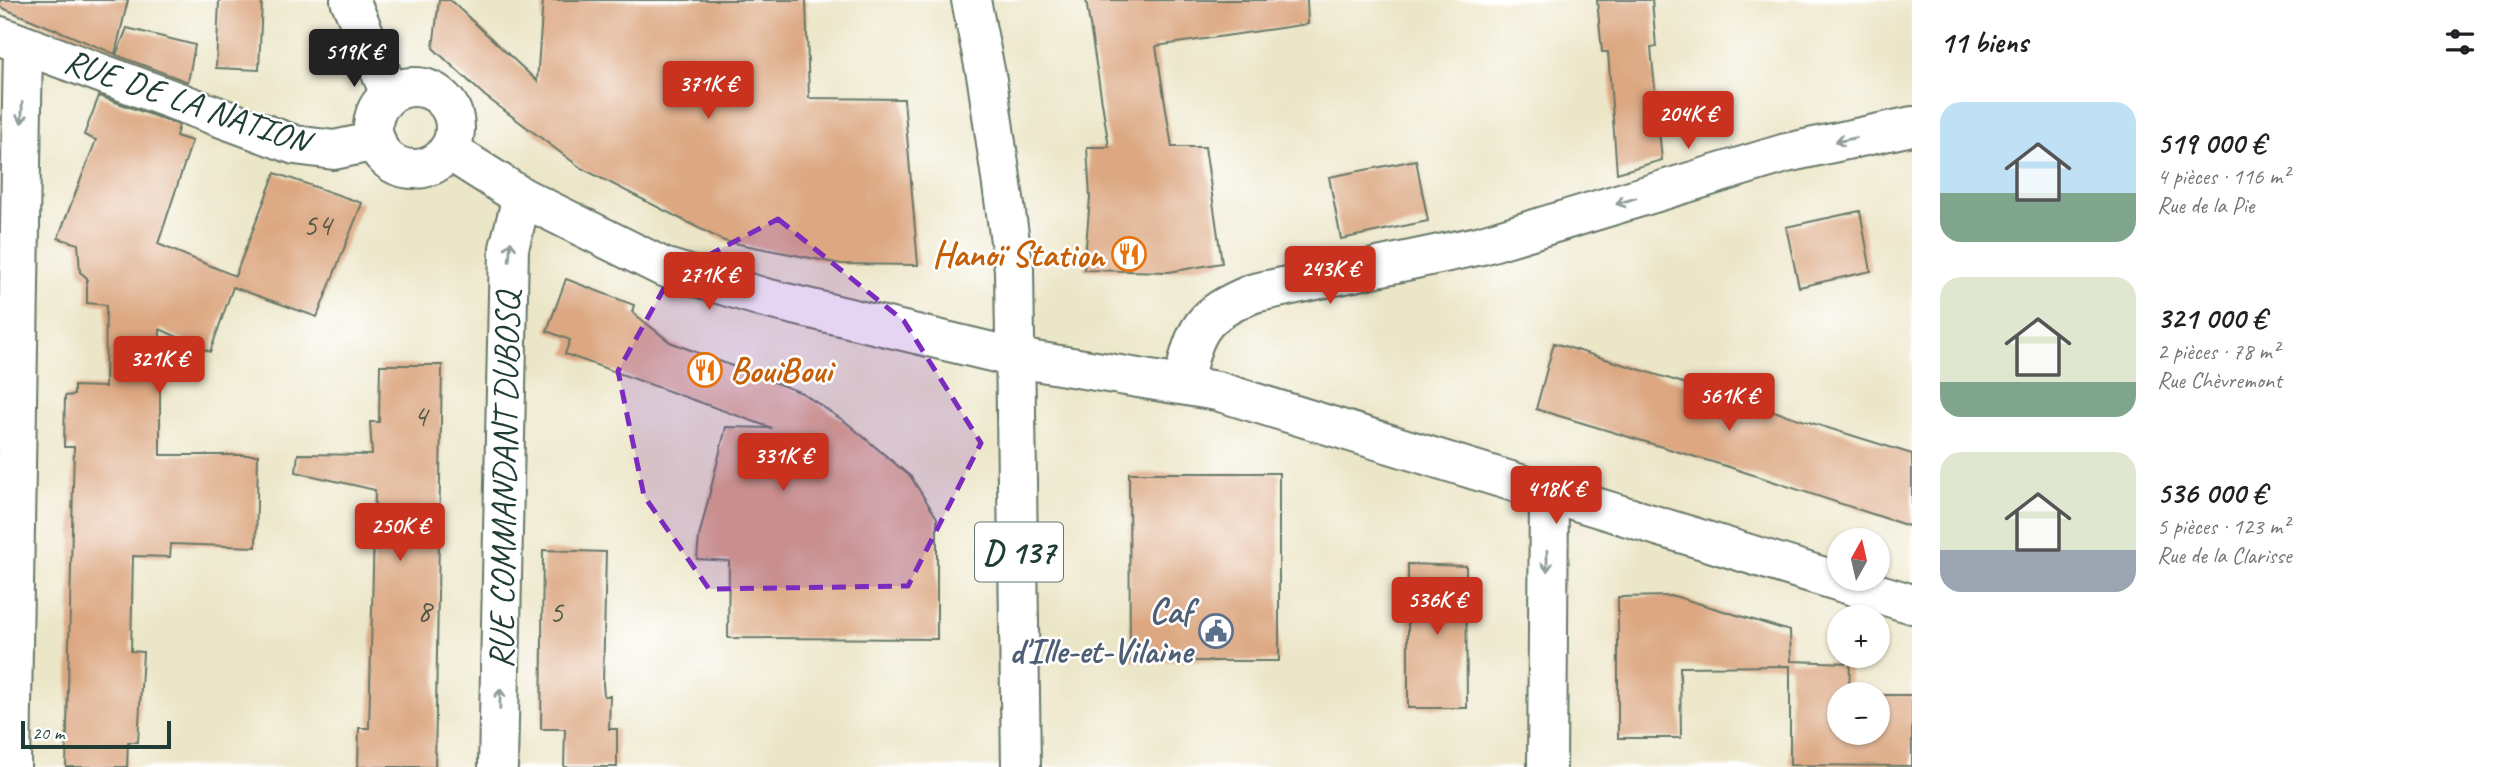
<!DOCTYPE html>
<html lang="fr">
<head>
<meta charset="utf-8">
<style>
  :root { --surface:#fff; --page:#f2f2f2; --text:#202124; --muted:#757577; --accent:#c8321e }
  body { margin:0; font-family:Caveat,sans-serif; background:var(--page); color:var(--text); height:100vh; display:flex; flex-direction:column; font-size:26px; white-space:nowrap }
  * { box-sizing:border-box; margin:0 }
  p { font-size:23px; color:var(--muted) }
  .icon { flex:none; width:38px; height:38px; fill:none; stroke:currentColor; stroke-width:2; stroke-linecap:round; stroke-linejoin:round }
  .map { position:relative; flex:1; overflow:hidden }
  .details { display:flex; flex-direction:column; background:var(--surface); width:595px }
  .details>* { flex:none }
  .needle { width:46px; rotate:8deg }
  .buttons { position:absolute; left:1827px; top:528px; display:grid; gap:14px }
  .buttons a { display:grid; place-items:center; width:63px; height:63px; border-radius:50%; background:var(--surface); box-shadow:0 2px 5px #0004; font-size:35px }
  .scale { position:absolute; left:21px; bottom:18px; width:150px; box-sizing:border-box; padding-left:7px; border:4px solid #1f3d34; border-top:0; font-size:19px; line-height:24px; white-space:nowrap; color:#1f3d34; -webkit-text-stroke:5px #fff; paint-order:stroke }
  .price { position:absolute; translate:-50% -60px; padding:0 16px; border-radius:7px; background:var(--accent); color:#fff; font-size:23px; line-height:46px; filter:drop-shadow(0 2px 4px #0008) }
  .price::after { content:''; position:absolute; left:50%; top:42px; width:21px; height:16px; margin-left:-10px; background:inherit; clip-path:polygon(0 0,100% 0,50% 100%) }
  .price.selected { background:#222; color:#fff }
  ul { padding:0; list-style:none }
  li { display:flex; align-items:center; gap:21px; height:175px; padding:0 28px }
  li span { display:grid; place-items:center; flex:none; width:196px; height:140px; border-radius:21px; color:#555 }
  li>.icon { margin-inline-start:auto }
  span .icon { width:84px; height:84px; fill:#fffc; stroke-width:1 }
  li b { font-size:30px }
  h2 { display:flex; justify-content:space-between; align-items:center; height:84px; padding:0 28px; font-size:30px }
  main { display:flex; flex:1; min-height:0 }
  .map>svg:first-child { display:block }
  .building { fill:#dca781 }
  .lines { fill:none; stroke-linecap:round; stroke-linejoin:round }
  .minor-casing { stroke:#677868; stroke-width:42 }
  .major-casing { stroke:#677868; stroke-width:42 }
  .minor { stroke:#fff; stroke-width:38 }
  .major { stroke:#fff; stroke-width:38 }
  .oneway { stroke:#8f9e9a }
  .marked { fill:#7b2cbf; fill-opacity:0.2; stroke:#7b2cbf; stroke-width:5; stroke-dasharray:14 9; stroke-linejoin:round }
  .labels { text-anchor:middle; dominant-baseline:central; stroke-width:5; stroke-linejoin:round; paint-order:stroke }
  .number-label { font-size:32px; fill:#4e5847 }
  .shield { fill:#fff; stroke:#627771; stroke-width:2 }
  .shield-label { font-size:33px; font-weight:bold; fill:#1f3d34 }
  .street-label { font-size:35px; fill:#1f3d34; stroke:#fff }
  .food-label { font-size:35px; font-weight:bold; fill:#c56008; stroke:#fff; text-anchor:end }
  .service-label { font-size:35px; font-weight:bold; fill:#4e5e75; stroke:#fff; text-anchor:end }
</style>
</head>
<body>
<main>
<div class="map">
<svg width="1912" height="767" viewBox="0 0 1912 767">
  <rect width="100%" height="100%" fill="#fff"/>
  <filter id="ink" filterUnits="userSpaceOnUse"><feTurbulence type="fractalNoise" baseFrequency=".0143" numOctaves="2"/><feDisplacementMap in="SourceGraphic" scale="14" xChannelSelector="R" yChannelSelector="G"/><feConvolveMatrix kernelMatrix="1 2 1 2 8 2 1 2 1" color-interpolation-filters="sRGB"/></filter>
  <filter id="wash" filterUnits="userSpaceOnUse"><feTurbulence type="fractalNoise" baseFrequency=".00686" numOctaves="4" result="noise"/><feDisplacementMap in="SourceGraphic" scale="28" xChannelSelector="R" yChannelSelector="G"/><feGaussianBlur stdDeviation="1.57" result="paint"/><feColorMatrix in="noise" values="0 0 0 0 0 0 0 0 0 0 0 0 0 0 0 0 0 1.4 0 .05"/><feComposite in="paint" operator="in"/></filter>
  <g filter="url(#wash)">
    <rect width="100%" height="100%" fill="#ece6c8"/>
    <g id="blocks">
      <!-- building -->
      <g class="building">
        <path d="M0,0h128l-13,54 -115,-47z"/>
        <path d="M219,0h43l-3,70 -43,-2z"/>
        <path d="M439,0h11l87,81 6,-81h263l3,98 95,1 14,166 -77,-1 -117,-23 -143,-73 -96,-72 -52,-48z"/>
        <path d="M1086,0h221l1,24 -152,22 16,101h33l17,116 -53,9 -85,-2 6,-72 -3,-51h22z"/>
        <path d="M1597,0h55l4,47 -5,1 11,112 -45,13 -9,-121h-6z"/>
        <path d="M127,28l68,17 -7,37 -72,-27z"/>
        <path d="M99,96l80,29 -3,11 16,5 -34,103 77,32 40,-103 87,30 -45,114 -84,-30 -23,65 -50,-23v126h98l-2,92 -85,-3 -1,13 -37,-1 -2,95 12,1 -5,90h-10l-1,25h-61l8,-320h-10l1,-51 9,-1v-9l31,1 1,-82 -19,-2v-25l-7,-6 -2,-28 -20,-6 38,-98 -12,-5z"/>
        <path d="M1416,160l12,61 -87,18 -12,-62z"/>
        <path d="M1860,211l11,60 -72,16 -13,-60z"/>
        <path d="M566,279l68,26 -2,7 38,30 132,51 45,30 64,54 26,41v121l-209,-1 1,-77 -32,-2 2,-22 27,-110 46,1 -207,-74 5,-14 -23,-9z"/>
        <path d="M1554,343l358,111v73l-183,-60 -193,-58z"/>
        <path d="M380,365h62l-7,402h-77l1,-39h10l6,-238 -79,-18 2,-18 74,1 -2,-33h9z"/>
        <path d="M1129,473h150v188h-149z"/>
        <path d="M543,550l63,2 -3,132 1,12h6l-1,33h8v38h-53l1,-38h-24z"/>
        <path d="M1408,564l58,2 1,142h-59z"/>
        <path d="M1674,596l116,35 1,30 59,2 -1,32h-10v38h39v-38h34v71l-122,-1v-99l-110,1 1,71h-63v-141z"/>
      </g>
    </g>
  </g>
  <g filter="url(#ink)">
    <use href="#blocks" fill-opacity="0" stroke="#677868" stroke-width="2"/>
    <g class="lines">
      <!-- minor casing -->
      <g class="minor-casing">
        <g id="minor">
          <path d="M350,0l40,94"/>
          <path d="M0,36l295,109 39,5 42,-9"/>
          <circle cx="414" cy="128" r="41"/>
          <path d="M448,150l74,47 141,70 102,31 252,60 200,33 695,213"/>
          <path d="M1183,383c12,-54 17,-68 71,-90l228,-48 304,-92 126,-27"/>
          <path d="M11,767l12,-722"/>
          <path d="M498,767l11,-519 13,-51"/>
          <path d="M1547,767l2,-274"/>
        </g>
      </g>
      <!-- major casing -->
      <g class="major-casing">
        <path id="major" d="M971,0l16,80 27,189 7,498"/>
      </g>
      <!-- minor -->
      <use href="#minor" class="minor"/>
      <!-- major -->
      <use href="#major" class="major"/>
    </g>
    <!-- one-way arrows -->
    <defs><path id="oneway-shaft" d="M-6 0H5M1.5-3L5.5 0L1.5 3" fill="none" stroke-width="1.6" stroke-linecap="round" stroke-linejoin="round" transform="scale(1.75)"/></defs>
    <g class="oneway">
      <use href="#oneway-shaft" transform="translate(22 113) rotate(91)"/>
      <use href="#oneway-shaft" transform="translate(1845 140) rotate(168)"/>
      <use href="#oneway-shaft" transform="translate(1626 201) rotate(163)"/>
      <use href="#oneway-shaft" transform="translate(510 251) rotate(-85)"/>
      <use href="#oneway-shaft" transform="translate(1547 561) rotate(90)"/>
      <use href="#oneway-shaft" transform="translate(500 699) rotate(-89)"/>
    </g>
  </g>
  <!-- marked area -->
  <path class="marked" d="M778,219l126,102 77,122 -73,143 -199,3 -65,-93 -26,-125 54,-97z"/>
  <!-- icons -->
  <defs>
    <g id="restaurant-ring" transform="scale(1.75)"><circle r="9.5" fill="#fff" stroke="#e8710a" stroke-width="1.5"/><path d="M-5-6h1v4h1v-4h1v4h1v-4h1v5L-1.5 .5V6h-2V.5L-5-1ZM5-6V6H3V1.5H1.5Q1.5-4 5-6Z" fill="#e8710a"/></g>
    <g id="civic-ring" transform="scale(1.75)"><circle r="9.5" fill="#fff" stroke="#5c6f8a" stroke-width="1.5"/><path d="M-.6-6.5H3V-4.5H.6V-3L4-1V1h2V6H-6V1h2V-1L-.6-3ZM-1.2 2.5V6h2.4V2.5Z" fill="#5c6f8a"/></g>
  </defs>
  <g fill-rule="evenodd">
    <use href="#restaurant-ring" x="1129" y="254"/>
    <use href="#restaurant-ring" x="705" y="370"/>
    <use href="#civic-ring" x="1216" y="631"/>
  </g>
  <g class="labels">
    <!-- number labels -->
    <g class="number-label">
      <text x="317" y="224">54</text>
      <text x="420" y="415">4</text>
      <text x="424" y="610">8</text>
      <text x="556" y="611">5</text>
    </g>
    <!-- shield labels -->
    <rect class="shield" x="975" y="522.5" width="88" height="59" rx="5"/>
    <g class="shield-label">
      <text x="1019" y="552">D 137</text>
    </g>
    <!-- street labels -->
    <g class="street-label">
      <text transform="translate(187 101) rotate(19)">RUE DE LA NATION</text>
      <text transform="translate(504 481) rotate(-89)">RUE COMMANDANT DUBOSQ</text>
    </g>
    <!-- food labels -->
    <g class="food-label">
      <text x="1104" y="254">Hanoï Station</text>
      <text x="730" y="370" text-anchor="start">BouiBoui</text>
    </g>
    <!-- service labels -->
    <g class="service-label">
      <text x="1192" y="611">Caf<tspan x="1192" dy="40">d'Ille-et-Vilaine</tspan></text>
    </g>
  </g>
</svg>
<div class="buttons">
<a><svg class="needle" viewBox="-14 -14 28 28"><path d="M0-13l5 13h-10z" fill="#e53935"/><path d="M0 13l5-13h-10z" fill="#757577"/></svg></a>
<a>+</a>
<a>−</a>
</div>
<div class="scale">20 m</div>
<b class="price selected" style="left:354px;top:89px">519K €</b>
<b class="price" style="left:708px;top:121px">371K €</b>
<b class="price" style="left:1688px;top:151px">204K €</b>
<b class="price" style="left:1330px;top:306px">243K €</b>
<b class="price" style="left:709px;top:312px">271K €</b>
<b class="price" style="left:159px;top:396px">321K €</b>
<b class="price" style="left:1729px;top:433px">561K €</b>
<b class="price" style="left:783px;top:493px">331K €</b>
<b class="price" style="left:1556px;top:526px">418K €</b>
<b class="price" style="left:400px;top:563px">250K €</b>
<b class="price" style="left:1437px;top:637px">536K €</b>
</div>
<section class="details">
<h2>11 biens<svg class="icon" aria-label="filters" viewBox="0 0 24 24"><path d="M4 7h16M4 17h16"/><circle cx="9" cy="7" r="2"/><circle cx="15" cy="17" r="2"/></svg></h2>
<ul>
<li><span style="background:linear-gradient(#bfe0f5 65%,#7fa58c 0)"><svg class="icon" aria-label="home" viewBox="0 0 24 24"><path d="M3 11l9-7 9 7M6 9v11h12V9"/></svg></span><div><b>519 000 €</b><p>4 pièces · 116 m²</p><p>Rue de la Pie</p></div></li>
<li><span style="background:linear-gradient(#dfe7d0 75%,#7fa58c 0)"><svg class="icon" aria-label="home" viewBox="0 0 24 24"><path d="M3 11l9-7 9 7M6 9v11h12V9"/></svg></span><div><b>321 000 €</b><p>2 pièces · 78 m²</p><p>Rue Chèvremont</p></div></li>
<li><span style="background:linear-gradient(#dfe7d0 70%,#9aa5b1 0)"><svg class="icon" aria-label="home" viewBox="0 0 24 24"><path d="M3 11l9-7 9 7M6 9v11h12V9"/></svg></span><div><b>536 000 €</b><p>5 pièces · 123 m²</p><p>Rue de la Clarisse</p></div></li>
</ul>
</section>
</main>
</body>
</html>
